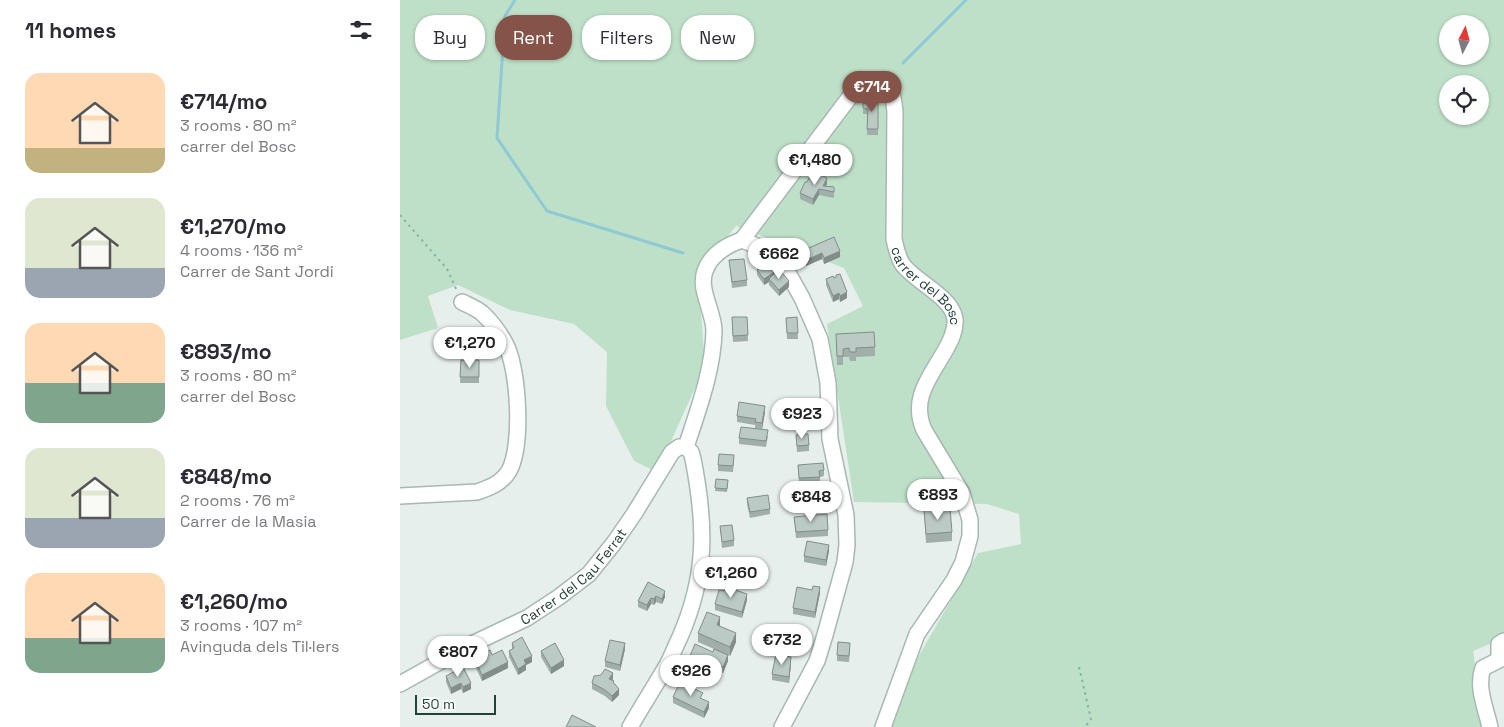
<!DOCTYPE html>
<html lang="en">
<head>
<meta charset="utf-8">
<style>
  :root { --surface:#fff; --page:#f2f2f3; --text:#2b2b33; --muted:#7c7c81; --accent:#855347 }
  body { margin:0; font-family:"Space Grotesk",sans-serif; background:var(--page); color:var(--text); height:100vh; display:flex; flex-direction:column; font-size:19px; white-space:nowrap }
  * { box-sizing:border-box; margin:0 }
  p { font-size:16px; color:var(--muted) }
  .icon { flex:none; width:28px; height:28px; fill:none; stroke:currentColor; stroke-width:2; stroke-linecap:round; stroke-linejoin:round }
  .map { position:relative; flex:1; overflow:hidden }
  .side { display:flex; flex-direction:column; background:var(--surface); width:400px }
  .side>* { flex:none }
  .banner { position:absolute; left:15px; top:15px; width:475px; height:45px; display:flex; gap:10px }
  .needle { width:32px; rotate:6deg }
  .tools { position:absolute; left:1039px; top:15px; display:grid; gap:10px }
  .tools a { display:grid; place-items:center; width:50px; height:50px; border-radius:50%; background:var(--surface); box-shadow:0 1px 4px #0004; font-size:25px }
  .scale { position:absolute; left:15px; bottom:12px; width:81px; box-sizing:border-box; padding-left:5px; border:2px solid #24423a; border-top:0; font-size:14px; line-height:18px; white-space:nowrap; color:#24423a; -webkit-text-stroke:4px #f7fbf9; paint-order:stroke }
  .price { position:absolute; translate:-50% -42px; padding:0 11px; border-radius:18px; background:#fff; color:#222; font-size:16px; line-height:32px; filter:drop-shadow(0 1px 2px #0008) }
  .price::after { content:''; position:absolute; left:50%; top:30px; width:15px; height:11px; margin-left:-8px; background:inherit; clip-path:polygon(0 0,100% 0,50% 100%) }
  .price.current { background:var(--accent); color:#fff }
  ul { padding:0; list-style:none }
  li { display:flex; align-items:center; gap:15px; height:125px; padding:0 25px }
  li span { display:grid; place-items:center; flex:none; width:140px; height:100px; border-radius:15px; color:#555 }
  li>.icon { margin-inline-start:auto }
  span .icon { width:60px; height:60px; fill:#fffc; stroke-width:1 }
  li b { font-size:21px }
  h2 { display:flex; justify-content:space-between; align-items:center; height:60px; padding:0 25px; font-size:21px }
  .pill { padding:0 18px; border-radius:20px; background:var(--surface); box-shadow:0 1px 4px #0004; font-size:18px; line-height:45px }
  .pill.current { background:var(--accent); color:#fff }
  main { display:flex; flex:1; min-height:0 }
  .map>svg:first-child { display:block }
  .green { fill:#bfe0c8; fill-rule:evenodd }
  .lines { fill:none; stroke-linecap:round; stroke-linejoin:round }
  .stream { stroke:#8ec9d4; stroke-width:3 }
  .minor-casing { stroke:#a8b8b2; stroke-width:18 }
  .path { stroke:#86b3a5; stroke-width:2; stroke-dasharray:2.5 4; stroke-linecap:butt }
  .minor { stroke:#fff; stroke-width:15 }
  .wall { fill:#a1aea9 }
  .shaded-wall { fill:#838d89 }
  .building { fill:#bbcac4; stroke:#838d89 }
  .labels { text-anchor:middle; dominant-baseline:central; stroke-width:4; stroke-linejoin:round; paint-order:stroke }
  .street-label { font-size:14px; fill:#24423a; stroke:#f7fbf9 }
</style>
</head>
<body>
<main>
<section class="side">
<h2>11 homes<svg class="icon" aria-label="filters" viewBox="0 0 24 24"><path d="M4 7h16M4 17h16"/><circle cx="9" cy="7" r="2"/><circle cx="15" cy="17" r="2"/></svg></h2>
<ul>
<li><span style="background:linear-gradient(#ffd9b3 75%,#c2b280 0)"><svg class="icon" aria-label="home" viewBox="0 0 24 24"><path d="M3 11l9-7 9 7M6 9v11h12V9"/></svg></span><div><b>€714/mo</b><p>3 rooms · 80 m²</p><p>carrer del Bosc</p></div></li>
<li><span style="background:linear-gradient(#dfe7d0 70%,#9aa5b1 0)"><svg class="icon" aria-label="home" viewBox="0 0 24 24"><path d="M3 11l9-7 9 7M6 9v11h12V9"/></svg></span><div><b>€1,270/mo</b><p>4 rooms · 136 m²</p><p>Carrer de Sant Jordi</p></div></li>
<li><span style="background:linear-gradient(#ffd9b3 60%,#7fa58c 0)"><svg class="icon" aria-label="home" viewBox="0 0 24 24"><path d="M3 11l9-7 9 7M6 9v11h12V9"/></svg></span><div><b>€893/mo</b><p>3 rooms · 80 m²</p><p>carrer del Bosc</p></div></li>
<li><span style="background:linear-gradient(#dfe7d0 70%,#9aa5b1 0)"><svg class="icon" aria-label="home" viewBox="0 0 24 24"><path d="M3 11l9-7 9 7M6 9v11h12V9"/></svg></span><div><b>€848/mo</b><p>2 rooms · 76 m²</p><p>Carrer de la Masia</p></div></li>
<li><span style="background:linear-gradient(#ffd9b3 65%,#7fa58c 0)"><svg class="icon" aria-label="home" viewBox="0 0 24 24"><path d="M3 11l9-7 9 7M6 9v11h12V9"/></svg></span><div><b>€1,260/mo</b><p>3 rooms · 107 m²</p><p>Avinguda dels Til·lers</p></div></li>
</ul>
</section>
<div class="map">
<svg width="1104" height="727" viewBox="0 0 1104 727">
  <rect width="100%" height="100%" fill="#e6efeb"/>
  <!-- green -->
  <path class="green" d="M0,0h1104v638l-31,13 12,76h-597l25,-61 65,-113 43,-9 -2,-30 -32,-10 -133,-2 -27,-178 36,-18 -19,-38 -108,-42 -38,47 7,93 -48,106 -23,-11 -28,-55 1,-54 -33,-28 -64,-14 -52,-25 -30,11 10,32 -38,12zM1048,24h32v32h-32zM1048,84h32v32h-32z"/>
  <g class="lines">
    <!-- stream -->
    <g class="stream">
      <path d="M115,0l-10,16 -8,122 50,73 136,42"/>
      <path d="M503,63l63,-63"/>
    </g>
    <!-- minor casing -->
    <g class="minor-casing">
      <g id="minor">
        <path id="s1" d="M342,240l110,-146c12,-9 31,-15 40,1 2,4 2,11 3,16l-1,128c2,9 4,19 9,26 14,18 49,32 52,54 1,11 -4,21 -9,30 -15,27 -36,49 -22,81l38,63 8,27v16l-7,26 -9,18 -37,54 -34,93"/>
        <path d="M342,240l15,6 15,10 16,17 14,25 18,41 8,44 2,56 16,76 1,30 -2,17 -20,73 -8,26 -35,66"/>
        <path d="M0,496l77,-4c12,-4 25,-9 32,-21 14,-25 10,-103 -4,-128 -5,-10 -15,-23 -23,-30 -6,-5 -14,-8 -20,-11"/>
        <path id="s2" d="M0,684l70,-39 57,-27 32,-21 30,-23 25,-31 20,-29 38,-62 7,-5h7"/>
        <path d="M230,727c12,-21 25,-41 37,-62 5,-9 8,-18 13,-28 27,-62 26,-112 13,-178l-2,-7 -5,-5c12,-37 27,-76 28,-116 0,-19 -16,-42 -9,-60 6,-17 22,-26 37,-31"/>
        <path d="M1090,727c-4,-18 -14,-40 -7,-59l16,-8v-16l5,-3"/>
      </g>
    </g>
    <!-- path -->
    <g class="path">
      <path d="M0,215l47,54 10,22"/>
      <path d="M679,667l12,52 -6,8"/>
    </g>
    <!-- minor -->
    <use href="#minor" class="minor"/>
  </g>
  <!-- wall -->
  <g class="wall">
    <path d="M475,101h3v34h-11v-21h-4v-11h5z"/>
    <path d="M407,182l20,2 -1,2 8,1v11l-15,-3 -6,10 -13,-6v-6z"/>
    <path d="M402,251l38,6 -16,7 -2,-5 -16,7 -4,-9z"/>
    <path d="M329,260l18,20v6l-15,2z"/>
    <path d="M357,270l20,2 12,15 -10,9 -10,-11v-3l-5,3 -7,-10z"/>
    <path d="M436,275l11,23 -7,4 -1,-3 -6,3 -7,-17v-6l10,-2z"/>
    <path d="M332,317h15l1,24 -15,1z"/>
    <path d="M397,317l1,22h-11l-1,-21z"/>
    <path d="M436,334l39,13v9l-19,1v4h-6l-1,-4h-6v8h-6z"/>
    <path d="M61,360h18v23h-19z"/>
    <path d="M365,412l-3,17 -7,-1v-3l-18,-3v-6z"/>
    <path d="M396,435l13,10v6l-12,1z"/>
    <path d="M368,436l-2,11 -27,-3v-6z"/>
    <path d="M334,461l-1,11 -15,-1v-6z"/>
    <path d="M398,465l26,5v6l-4,1v6l-21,1z"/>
    <path d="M316,479l12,1 -1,12 -12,-1z"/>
    <path d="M406,489l18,12v5l-16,2z"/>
    <path d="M347,498l23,11v5l-20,4 -3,-14z"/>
    <path d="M524,510l28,22v9l-26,2z"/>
    <path d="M394,517l34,13v6l-32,2z"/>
    <path d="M320,526l14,14v6l-12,2z"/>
    <path d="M429,551l-3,15 -22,-4v-6z"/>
    <path d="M248,582l17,15 -3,7 -6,-2 -2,3 -3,-1 -4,7 -9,-4v-6z"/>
    <path d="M412,590l8,3 -5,25 -22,-4v-6z"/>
    <path d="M347,600l-5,18 -27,-8v-6z"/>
    <path d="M320,626l16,16 -6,14 -2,-1v6l-5,12 -10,-4 -1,3 -22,-10v-6l23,-4 1,-3 -16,-7v-9z"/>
    <path d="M112,643l20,19 -6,3v5l-8,5 -9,-18v-6l3,-2z"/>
    <path d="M225,649l-5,22 -15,-4v-6z"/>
    <path d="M450,649l-1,13 -12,-1v-6z"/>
    <path d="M141,651l23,15 -13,8 -10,-17z"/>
    <path d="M92,655l16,13 -26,13 -8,-17v-6z"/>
    <path d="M391,663l-2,20 -17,-3v-6z"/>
    <path d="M46,676l25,13 -8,4 -2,-4 -10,5 -5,-12z"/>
    <path d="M213,679l-1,1 7,15 -7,7 -7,-6 -13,-7v-6z"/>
    <path d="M273,697l30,2 6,9 -5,10 -31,-15z"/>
  </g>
  <!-- shaded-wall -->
  <g class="shaded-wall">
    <path d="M427,178v6l-3,6 -1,-4z"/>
    <path d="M419,189v6l-6,10v-6z"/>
    <path d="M440,251v6l-16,7v-6z"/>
    <path d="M422,253v6l-16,7v-6z"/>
    <path d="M377,270v6l-8,3v3l-5,3v-6z"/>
    <path d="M389,281v6l-10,9v-6z"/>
    <path d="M447,292v6l-7,4v-6z"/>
    <path d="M439,293v6l-6,3v-6z"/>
    <path d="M365,406v6l-3,17v-6z"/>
    <path d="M429,545v6l-3,15v-6z"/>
    <path d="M420,587v6l-5,25v-6z"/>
    <path d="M265,591v6l-3,7v-5z"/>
    <path d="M347,594v6l-5,18v-6z"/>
    <path d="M256,596v6l-2,3v-6z"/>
    <path d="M251,598v6l-4,7v-6z"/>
    <path d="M320,617v9l-3,-1z"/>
    <path d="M336,633v9l-6,14v-9z"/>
    <path d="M225,643v6l-5,22v-6z"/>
    <path d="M328,655v6l-5,12v-6z"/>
    <path d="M132,656v6l-6,3v5l-8,5v-6l6,-9z"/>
    <path d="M391,657v6l-2,20v-6z"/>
    <path d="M164,660v6l-13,8v-6z"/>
    <path d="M108,662v6l-26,13v-6z"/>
    <path d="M213,673v6l-4,6v-6z"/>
    <path d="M61,683v6l-10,5v-6z"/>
    <path d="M71,683v6l-8,4v-6z"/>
    <path d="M219,689v6l-7,7v-6z"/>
    <path d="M309,702v6l-5,10v-6z"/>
  </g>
  <!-- building -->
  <g class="building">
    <path d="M468,97h7v4h3v28h-11l1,-20 -5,-1v-5h5z"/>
    <path d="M413,171l14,7 -4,8 11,1v5l-15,-3 -6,10 -13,-6 5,-11h2z"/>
    <path d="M434,237l6,14 -16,7 -2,-5 -16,7 -4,-9z"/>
    <path d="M344,259l3,21 -15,2 -3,-22z"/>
    <path d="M370,260l7,10 -13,9 -7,-9z"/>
    <path d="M379,269l10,12 -10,9 -10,-11z"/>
    <path d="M440,274l7,18 -7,4 -1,-3 -6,3 -7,-17 7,-3 1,2 2,-1v-2z"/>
    <path d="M332,317h15l1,18 -15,1z"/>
    <path d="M397,317l1,16h-11l-1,-15z"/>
    <path d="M474,332l1,15 -19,1v4h-6l-1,-4 -6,1v7h-6l-1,-22z"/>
    <path d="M61,360h18v17h-19z"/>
    <path d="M339,402l26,4 -3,17 -7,-1 1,-3 -19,-3z"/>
    <path d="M341,427l27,3 -2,11 -27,-3z"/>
    <path d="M408,434l1,11 -12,1 -1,-11z"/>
    <path d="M319,454l15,1 -1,11 -15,-1z"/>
    <path d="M423,463l1,7 -5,1 1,6 -21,1 -1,-13z"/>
    <path d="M316,479l12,1 -1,9 -12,-1z"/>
    <path d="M423,487l1,14 -16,1 -2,-13z"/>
    <path d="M368,495l2,14 -20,3 -3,-14z"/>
    <path d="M550,508l2,24 -26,2 -2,-24z"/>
    <path d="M427,514l1,16 -32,2 -2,-15z"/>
    <path d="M332,525l2,15 -12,2 -2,-16z"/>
    <path d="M407,541l22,4 -3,15 -22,-4z"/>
    <path d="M248,582l17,9 -3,8 -6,-3 -2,3 -3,-1 -4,7 -9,-4z"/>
    <path d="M413,586l7,1 -5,25 -22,-4 4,-21 15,3z"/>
    <path d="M326,587l21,7 -5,18 -27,-8 4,-14 5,1z"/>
    <path d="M307,612l13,5 -3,8 19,8 -6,14 -32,-14z"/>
    <path d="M122,637l10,19 -8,4 2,4 -8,5 -9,-18 5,-3 -2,-5z"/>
    <path d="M210,640l15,3 -5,22 -15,-4z"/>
    <path d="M438,642l12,1 -1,13 -12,-1z"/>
    <path d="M155,643l9,17 -13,8 -10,-17z"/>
    <path d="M295,644l18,8 1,-3 14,6 -5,12 -10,-4 -1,3 -22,-10z"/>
    <path d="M90,650l2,5 10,-5 6,12 -26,13 -8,-17z"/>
    <path d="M376,654l15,3 -2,20 -17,-3z"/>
    <path d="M63,667l8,16 -8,4 -2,-4 -10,5 -5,-12z"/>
    <path d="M205,669l8,4 -4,6 5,2 -1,1 6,7 -7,7 -7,-6 -13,-7 2,-7 7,-1z"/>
    <path d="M280,682l23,11 -3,5 9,4 -5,10 -31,-15z"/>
    <path d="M172,715l24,12h-30z"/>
  </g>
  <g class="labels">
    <!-- street labels -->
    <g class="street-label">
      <text stroke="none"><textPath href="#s1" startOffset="432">carrer del Bosc</textPath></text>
      <text stroke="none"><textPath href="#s2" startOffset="206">Carrer del Cau Ferrat</textPath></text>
    </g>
  </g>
</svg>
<div class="tools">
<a><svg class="needle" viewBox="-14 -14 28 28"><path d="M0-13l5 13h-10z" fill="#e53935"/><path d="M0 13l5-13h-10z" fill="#7c7c81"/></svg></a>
<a><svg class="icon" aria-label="locate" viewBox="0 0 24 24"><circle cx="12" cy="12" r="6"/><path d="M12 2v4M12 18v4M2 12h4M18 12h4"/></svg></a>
</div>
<div class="scale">50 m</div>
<b class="price current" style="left:472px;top:113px">€714</b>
<b class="price" style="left:415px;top:186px">€1,480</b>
<b class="price" style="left:379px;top:280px">€662</b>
<b class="price" style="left:70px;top:369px">€1,270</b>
<b class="price" style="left:402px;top:440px">€923</b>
<b class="price" style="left:538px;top:521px">€893</b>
<b class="price" style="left:411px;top:523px">€848</b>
<b class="price" style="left:331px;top:599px">€1,260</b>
<b class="price" style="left:382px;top:666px">€732</b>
<b class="price" style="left:58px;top:678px">€807</b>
<b class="price" style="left:291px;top:697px">€926</b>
<div class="banner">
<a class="pill">Buy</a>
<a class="pill current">Rent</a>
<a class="pill">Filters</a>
<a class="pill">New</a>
</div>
</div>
</main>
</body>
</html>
